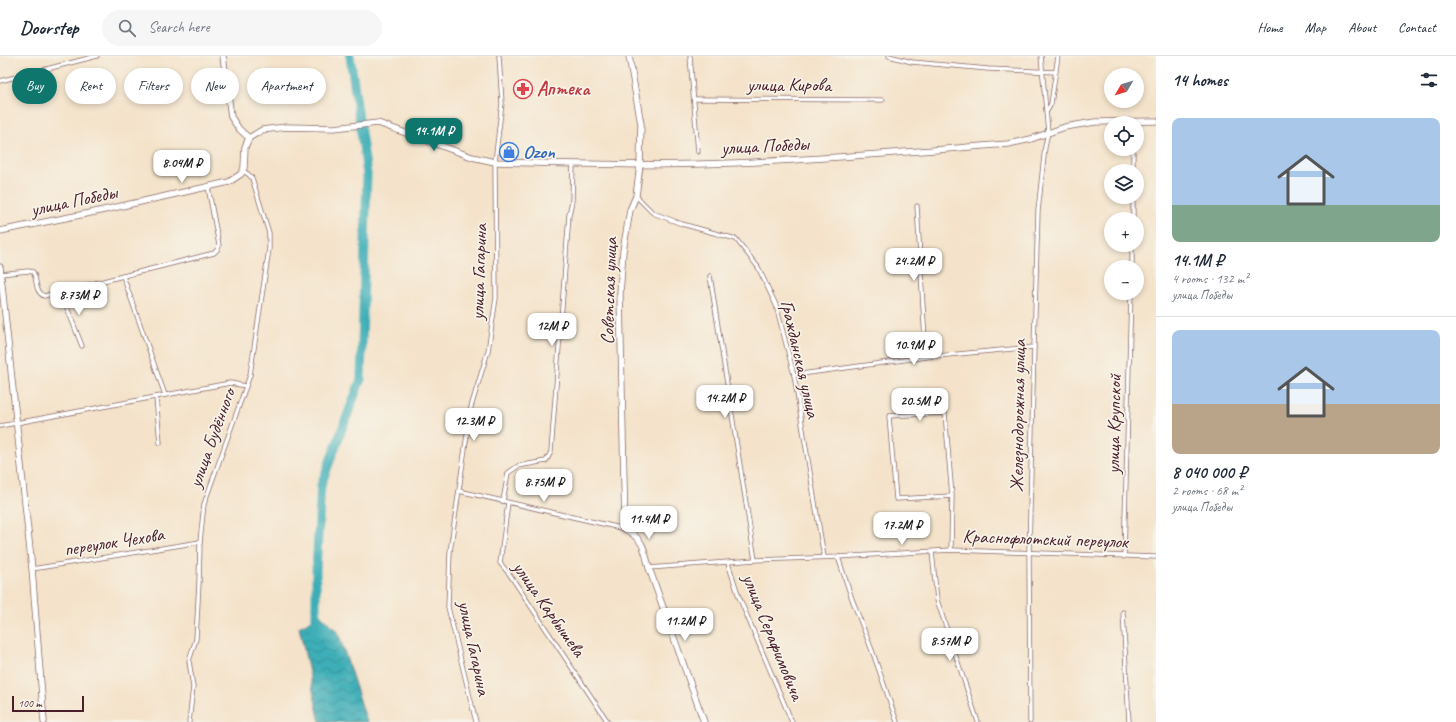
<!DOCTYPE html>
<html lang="en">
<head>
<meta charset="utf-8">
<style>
  :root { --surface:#fff; --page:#f6f6f7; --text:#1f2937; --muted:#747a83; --line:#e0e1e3; --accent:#0f766e }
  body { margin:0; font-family:Caveat,sans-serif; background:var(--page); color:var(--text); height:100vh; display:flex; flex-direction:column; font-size:15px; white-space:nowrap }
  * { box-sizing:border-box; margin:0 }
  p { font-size:13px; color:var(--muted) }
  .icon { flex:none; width:22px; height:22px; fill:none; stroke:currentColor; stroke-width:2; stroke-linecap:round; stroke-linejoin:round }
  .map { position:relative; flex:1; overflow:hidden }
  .sheet { display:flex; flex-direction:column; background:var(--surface); width:300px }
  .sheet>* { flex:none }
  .hud { position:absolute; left:12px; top:12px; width:380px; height:36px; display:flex; gap:8px }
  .needle { width:26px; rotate:232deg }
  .fabs { position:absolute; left:1104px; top:12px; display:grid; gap:8px }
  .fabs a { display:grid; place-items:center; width:40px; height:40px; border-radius:50%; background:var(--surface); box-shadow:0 2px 6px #0003; font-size:20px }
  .scale { position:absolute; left:12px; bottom:10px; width:72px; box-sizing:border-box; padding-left:4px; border:2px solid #4a1f2b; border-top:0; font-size:11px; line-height:14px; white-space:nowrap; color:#4a1f2b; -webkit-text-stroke:3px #f7f3e8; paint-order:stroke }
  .price { position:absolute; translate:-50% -34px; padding:0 9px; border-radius:8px; background:#fff; color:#222; font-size:13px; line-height:26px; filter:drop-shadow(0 1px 2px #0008) }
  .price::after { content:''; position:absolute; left:50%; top:24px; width:12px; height:9px; margin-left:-6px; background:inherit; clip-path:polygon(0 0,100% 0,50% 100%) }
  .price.on { background:var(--accent); color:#fff }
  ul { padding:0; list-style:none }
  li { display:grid; align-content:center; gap:8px; height:212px; padding:0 16px }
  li+li { border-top:1px solid var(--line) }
  li span { display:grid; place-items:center; height:124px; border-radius:8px; color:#555 }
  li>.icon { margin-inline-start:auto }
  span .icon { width:72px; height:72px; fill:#fffc; stroke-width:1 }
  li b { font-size:17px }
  h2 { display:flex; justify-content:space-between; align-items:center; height:48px; padding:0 16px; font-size:17px }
  .chip { padding:0 14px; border-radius:18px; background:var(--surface); box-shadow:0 2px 6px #0003; font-size:14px; line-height:36px }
  .chip.on { background:var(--accent); color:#fff }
  header { display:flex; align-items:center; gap:24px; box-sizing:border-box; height:56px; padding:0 20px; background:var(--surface); border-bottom:1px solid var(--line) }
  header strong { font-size:19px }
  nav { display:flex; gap:22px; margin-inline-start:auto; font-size:14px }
  .search { width:280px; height:36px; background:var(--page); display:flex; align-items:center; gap:10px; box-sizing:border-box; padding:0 14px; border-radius:22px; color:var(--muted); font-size:15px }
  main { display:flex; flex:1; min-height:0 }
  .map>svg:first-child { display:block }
  .water { fill:url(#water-waves); stroke:#446671 }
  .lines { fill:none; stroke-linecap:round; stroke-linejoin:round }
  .river { stroke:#3eaeb7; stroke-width:9 }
  .street-casing { stroke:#866463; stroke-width:5 }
  .secondary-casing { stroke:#866463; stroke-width:7 }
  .street { stroke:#fff; stroke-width:3.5 }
  .secondary { stroke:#fff; stroke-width:5.5 }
  .labels { text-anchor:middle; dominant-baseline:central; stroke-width:3.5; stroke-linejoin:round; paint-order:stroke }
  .street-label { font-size:19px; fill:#4a1f2b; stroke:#f7f3e8 }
  .health-label { font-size:19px; font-weight:bold; fill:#be3a42; stroke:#f7f3e8; text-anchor:start }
  .shop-label { font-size:19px; font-weight:bold; fill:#366cbe; stroke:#f7f3e8; text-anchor:start }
</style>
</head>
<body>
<header>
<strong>Doorstep</strong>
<div class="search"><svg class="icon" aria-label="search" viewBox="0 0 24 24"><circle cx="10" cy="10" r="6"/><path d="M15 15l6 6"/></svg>Search here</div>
<nav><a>Home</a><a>Map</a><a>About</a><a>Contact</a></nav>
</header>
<main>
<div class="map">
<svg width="1156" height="666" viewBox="0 0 1156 666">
  <defs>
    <pattern id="water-waves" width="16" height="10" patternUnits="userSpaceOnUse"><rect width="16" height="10" fill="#3eaeb7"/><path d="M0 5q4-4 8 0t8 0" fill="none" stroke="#368d95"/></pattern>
  </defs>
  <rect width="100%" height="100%" fill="#f7f3e8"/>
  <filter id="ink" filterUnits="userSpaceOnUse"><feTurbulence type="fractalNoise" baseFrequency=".025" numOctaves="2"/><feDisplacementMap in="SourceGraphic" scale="8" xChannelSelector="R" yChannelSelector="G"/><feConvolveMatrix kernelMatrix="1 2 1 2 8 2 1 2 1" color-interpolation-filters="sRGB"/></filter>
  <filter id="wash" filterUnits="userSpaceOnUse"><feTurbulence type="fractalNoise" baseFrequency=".012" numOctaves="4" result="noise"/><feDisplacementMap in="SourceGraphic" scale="16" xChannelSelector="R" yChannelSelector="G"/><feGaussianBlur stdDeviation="0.9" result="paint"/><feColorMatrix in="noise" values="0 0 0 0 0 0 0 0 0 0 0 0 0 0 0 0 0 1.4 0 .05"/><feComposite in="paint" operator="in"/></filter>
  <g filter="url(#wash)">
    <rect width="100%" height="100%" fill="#f4e3ca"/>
    <!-- water -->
    <path class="water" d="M321,559l17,17 29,90h-47l-21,-95z"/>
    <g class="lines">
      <!-- river -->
      <path class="river" d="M316,574v-59l5,-86 40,-106 6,-205 -17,-118"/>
    </g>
  </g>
  <g filter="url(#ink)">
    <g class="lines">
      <!-- street casing -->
      <g class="street-casing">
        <g id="street">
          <path d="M690,0l8,96"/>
          <path d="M889,0l23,6 76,7 68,3"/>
          <path d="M0,25l97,-25"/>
          <path d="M694,43l189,1"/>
          <path d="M1047,55l4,-7 7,-48"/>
          <path d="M1133,93v22"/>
          <path d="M636,140l17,17 29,11 54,15 22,28 18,38 18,70 30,182"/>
          <path d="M917,150l9,151"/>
          <path d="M1133,163v-22"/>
          <path d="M1132,211v-22"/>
          <path d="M0,218l28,-3 5,1c5,9 1,19 11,24l170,-43 4,-4 1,-4 -11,-58"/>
          <path d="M123,220l42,119"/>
          <path d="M710,220l45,284"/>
          <path d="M61,236l21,54"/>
          <path d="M794,319l132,-18 108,-10"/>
          <path d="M156,341l4,46"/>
          <path d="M0,370l230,-43 16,3"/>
          <path d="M459,435l166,38"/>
          <path d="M503,445l5,-28 10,-7 28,-5 5,-9 18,-237 3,-14 1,-36"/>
          <path d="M508,447l-8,60 10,12 98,147"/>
          <path d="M951,494l1,-54 -7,-83 -56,3 7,83 56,-3"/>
          <path d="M932,496l5,48 41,122"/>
          <path d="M838,501l14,42 21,54 24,69"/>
          <path d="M1124,501l7,-264"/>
          <path d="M728,507l11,34 53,125"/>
          <path d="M649,512l106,-8 83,-3 113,-7 205,7"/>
          <path d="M32,513l168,-27"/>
          <path d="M1123,556l6,110"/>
          <path d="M189,666l4,-35 -4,-26 7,-22 3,-57 1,-40 4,-38 46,-129 19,-126v-16l-17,-55 -4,-4 -5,-3"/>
          <path d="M476,666l-28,-115 2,-55 21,-145 17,-56 8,-53 -1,-136 7,-59 -3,-47"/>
          <path d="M1030,666l-1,-170 5,-205 4,-136 7,-64 3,-15 -7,-76"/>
        </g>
      </g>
      <!-- secondary casing -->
      <g class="secondary-casing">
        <g id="secondary">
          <path d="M223,0l8,61 8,12 10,9"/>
          <path d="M629,0l12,68 -1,41 -4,31 -6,14 -7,41 -3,43 5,235c19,11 19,19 24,39l55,154"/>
          <path d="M0,175l95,-19 134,-30 12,-8 3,-6 1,-21 4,-9 13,-8 24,-3 48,1 44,-5 94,34 23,5c68,2 137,4 205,2 103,-3 205,-12 308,-20l23,-5 34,-12 30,-5 61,-1"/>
          <path d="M0,211l32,302 12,153"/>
        </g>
      </g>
      <!-- street -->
      <use href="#street" class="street"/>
      <!-- secondary -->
      <use href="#secondary" class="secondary"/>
    </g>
  </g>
  <!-- icons -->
  <defs>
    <g id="pharmacy-ring" transform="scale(1)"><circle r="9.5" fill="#f7f3e8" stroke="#e0444e" stroke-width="1.5"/><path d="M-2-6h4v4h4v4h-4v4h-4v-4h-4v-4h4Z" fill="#e0444e"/></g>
    <g id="shop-ring" transform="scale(1)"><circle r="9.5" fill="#f7f3e8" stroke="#3f7fe0" stroke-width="1.5"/><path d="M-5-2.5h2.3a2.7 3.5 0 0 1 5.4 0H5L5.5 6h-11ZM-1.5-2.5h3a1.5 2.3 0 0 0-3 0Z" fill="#3f7fe0"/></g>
  </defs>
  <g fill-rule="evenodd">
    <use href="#pharmacy-ring" x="523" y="33"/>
    <use href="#shop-ring" x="509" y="96"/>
  </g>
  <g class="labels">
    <!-- street labels -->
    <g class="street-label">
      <text x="789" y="29">улица Кирова</text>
      <text transform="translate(765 90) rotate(-3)">улица Победы</text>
      <text transform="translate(74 145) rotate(-12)">улица Победы</text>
      <text transform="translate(479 216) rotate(-88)">улица Гагарина</text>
      <text transform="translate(609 235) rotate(-88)">Советская улица</text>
      <text transform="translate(800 303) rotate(77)">Гражданская улица</text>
      <text transform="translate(1018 360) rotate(-89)">Железнодорожная улица</text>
      <text transform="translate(1114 368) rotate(-89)">улица Крупской</text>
      <text transform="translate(212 382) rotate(-70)">улица Будённого</text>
      <text transform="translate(1045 483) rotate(2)">Краснофлотский переулок</text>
      <text transform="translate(114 486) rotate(-9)">переулок Чехова</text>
      <text transform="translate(549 553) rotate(55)">улица Карбышева</text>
      <text transform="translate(773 581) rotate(68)">улица Серафимовича</text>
      <text transform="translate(474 592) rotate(78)">улица Гагарина</text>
    </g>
    <!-- health labels -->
    <g class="health-label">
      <text x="537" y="33">Аптека</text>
    </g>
    <!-- shop labels -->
    <g class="shop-label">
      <text x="523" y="96">Ozon</text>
    </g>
  </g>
</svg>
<div class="fabs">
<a><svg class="needle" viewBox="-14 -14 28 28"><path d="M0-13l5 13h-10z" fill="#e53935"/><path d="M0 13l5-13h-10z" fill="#747a83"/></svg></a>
<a><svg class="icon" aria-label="locate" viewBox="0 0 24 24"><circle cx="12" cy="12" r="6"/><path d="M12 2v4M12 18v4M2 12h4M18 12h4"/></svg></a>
<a><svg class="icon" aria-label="layers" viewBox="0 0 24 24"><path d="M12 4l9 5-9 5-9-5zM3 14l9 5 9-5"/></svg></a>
<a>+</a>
<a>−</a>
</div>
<div class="scale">100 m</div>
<b class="price on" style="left:434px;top:96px">14.1M ₽</b>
<b class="price" style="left:182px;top:128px">8.04M ₽</b>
<b class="price" style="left:914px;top:226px">24.2M ₽</b>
<b class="price" style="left:79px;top:260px">8.73M ₽</b>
<b class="price" style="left:552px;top:291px">12M ₽</b>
<b class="price" style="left:914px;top:310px">10.9M ₽</b>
<b class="price" style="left:725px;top:363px">14.2M ₽</b>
<b class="price" style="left:920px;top:366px">20.5M ₽</b>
<b class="price" style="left:474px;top:386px">12.3M ₽</b>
<b class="price" style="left:544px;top:447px">8.75M ₽</b>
<b class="price" style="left:649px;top:484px">11.4M ₽</b>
<b class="price" style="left:902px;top:490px">17.2M ₽</b>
<b class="price" style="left:685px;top:586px">11.2M ₽</b>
<b class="price" style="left:950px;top:606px">8.57M ₽</b>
<div class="hud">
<a class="chip on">Buy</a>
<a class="chip">Rent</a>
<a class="chip">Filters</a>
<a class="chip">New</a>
<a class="chip">Apartment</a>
</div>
</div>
<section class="sheet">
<h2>14 homes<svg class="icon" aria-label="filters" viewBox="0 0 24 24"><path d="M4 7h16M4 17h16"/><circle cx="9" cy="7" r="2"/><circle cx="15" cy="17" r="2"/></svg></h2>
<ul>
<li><span style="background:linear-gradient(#a9c7e8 70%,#7fa58c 0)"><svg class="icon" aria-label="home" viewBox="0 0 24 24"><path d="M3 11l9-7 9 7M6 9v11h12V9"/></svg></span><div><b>14.1M ₽</b><p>4 rooms · 132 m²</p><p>улица Победы</p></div></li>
<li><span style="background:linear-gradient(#a9c7e8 60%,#b9a48a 0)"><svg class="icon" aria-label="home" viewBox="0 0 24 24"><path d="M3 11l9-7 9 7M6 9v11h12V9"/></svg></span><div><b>8 040 000 ₽</b><p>2 rooms · 68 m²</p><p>улица Победы</p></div></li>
</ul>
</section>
</main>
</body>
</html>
